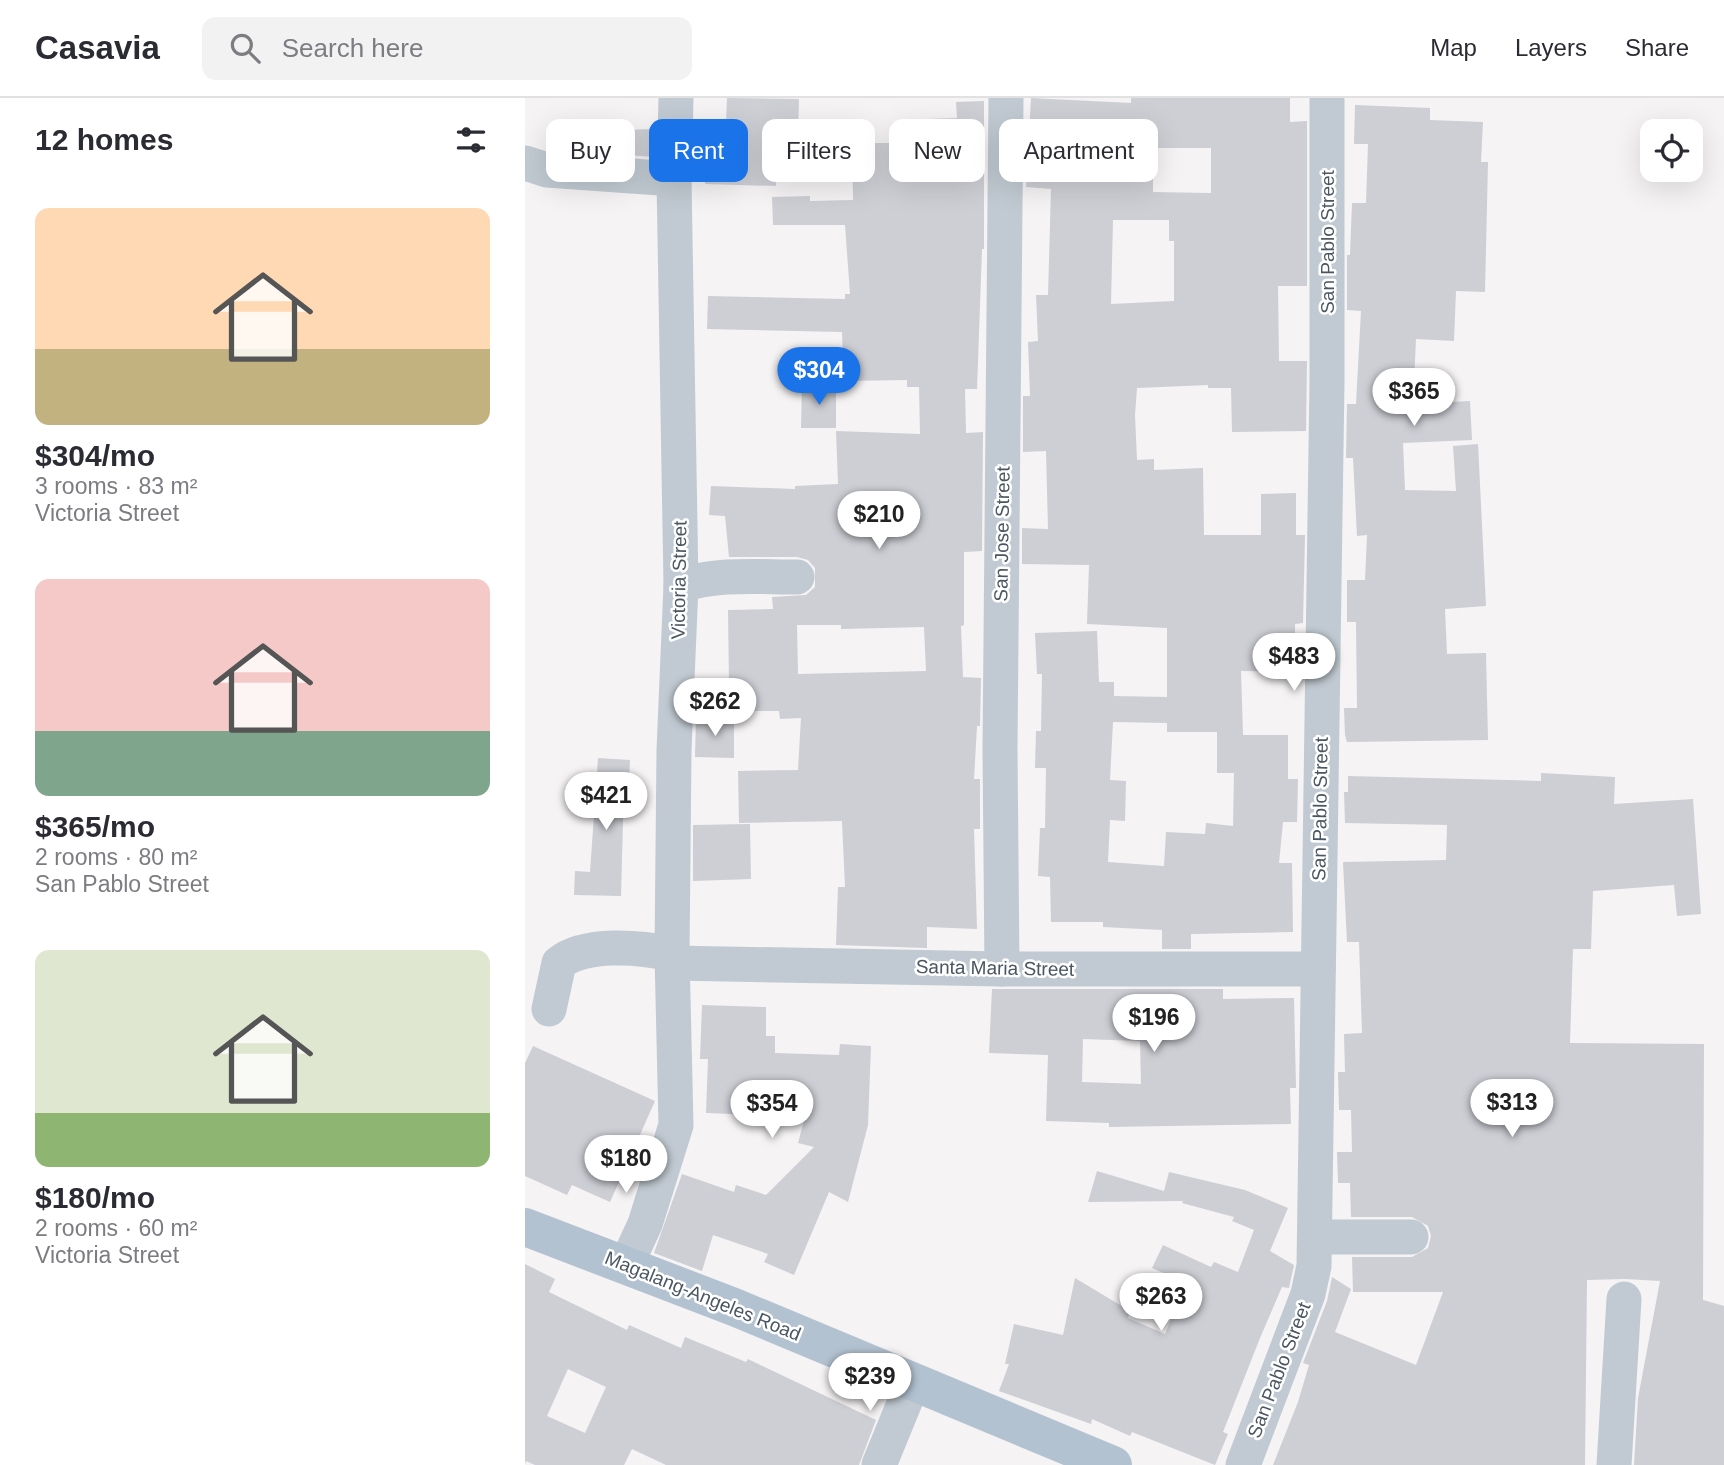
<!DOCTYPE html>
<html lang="en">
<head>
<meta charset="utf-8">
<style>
  :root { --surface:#fff; --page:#f2f2f3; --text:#2b2b33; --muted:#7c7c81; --line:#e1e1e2; --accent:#1a73e8 }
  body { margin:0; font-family:Helvetica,sans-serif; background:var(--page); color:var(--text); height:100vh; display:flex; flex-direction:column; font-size:26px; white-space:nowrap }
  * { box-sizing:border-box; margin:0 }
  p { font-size:23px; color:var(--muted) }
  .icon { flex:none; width:38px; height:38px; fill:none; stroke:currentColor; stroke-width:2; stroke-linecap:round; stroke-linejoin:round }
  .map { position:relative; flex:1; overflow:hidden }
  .details { display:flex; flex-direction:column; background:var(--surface); width:525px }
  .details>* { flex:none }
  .banner { position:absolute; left:21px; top:21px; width:665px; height:63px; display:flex; gap:14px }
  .tools { position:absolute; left:1115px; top:21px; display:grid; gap:14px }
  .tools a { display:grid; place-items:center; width:63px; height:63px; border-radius:14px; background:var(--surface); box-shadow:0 7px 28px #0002; font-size:35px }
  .price { position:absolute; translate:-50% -60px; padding:0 16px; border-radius:24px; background:#fff; color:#222; font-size:23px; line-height:46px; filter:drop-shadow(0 2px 4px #0008) }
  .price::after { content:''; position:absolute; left:50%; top:42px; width:21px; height:16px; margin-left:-10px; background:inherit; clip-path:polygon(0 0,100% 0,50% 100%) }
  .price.active { background:var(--accent); color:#fff }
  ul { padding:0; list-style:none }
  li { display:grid; align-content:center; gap:14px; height:371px; padding:0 35px }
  li span { display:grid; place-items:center; height:217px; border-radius:14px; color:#555 }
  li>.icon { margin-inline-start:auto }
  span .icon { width:126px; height:126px; fill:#fffc; stroke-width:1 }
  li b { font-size:30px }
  h2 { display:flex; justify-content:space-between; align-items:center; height:84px; padding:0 35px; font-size:30px }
  .chip { padding:0 24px; border-radius:14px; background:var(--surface); box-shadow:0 7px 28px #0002; font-size:24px; line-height:63px }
  .chip.active { background:var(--accent); color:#fff }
  header { display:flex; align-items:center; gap:42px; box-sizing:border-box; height:98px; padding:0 35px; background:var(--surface); border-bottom:2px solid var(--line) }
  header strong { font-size:33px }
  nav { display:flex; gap:38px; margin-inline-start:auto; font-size:24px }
  .search { width:490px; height:63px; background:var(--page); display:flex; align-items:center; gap:18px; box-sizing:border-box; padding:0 24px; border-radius:14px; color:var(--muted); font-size:26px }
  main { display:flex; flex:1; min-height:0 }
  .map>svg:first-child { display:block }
  .building { fill:#cdcfd5; fill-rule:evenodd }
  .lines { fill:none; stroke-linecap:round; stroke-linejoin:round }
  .minor { stroke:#c1cad2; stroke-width:35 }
  .major { stroke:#b3c2d1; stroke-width:38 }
  .labels { text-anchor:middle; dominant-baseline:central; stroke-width:5; stroke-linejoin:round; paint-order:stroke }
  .street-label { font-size:19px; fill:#4a5661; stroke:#fff }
</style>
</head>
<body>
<header>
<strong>Casavia</strong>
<div class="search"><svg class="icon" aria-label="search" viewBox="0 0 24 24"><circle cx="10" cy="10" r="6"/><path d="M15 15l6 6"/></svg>Search here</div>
<nav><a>Map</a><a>Layers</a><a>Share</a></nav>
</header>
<main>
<section class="details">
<h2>12 homes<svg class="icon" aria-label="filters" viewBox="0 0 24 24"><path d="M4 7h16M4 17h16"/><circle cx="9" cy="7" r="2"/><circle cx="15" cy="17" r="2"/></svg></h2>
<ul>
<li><span style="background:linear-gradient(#ffd9b3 65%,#c2b280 0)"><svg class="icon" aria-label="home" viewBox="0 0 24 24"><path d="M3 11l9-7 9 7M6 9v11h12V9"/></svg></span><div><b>$304/mo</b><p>3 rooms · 83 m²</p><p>Victoria Street</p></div></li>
<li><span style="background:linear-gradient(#f6c9c9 70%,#7fa58c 0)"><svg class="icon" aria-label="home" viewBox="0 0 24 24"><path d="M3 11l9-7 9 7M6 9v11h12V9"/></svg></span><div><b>$365/mo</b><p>2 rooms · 80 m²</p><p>San Pablo Street</p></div></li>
<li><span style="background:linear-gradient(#dfe7d0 75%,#8fb573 0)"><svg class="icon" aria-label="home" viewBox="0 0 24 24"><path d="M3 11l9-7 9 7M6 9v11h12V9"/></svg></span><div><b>$180/mo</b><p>2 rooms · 60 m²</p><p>Victoria Street</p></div></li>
</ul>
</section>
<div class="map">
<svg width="1199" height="1367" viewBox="0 0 1199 1367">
  <rect width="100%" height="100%" fill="#f5f3f3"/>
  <!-- building -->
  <g class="building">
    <path d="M202,0l72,1 -1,37 -21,-1 -1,51 -71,-2 1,-39 19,1z"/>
    <path d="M506,0l100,5v-5h159v24l17,-1v165h-29l1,75h28l-1,70 -74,1 -1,-44h-23v-3l-71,3 -2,27 2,45 17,-1v11l49,-2 1,67h57v-41l35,-1v42h9l-2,88 -8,1v48l-54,-1 2,64h45v44h10l-1,43h-14l-4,41h13l1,69 -102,2v15h-29v-19l-59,-3v-5h-52l-1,-45 -12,-1 2,-48h5l1,-60h-11l1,-37h5l1,-57h-5l-2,-41 62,-2 2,51h15v14l53,1v-69l-80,-4 2,-59 -67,-1v-36l26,1 -2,-78 -23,1v-56h7l-2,-54 10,-1 -2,-46h12l3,-106 -25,-2zM628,50h58v45l-58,-1zM588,122h56v21h5v60l-63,3zM588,624l54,1v9h50v41h17l-1,53 -27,-3 -1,11 -39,-2 -2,34 -56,-4 2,-42 15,1 1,-40 -16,-1z"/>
    <path d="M459,3v148h-2l-5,140h-12l1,44 17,-1 -1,119 -18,1v73l-3,1 2,51 18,1 -1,48h-3l-3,53h6v50h-6l3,100 -50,-2v21l-91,-3 2,-58h7l-3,-66 -103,2 -1,-52 60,-1 3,-52 -21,1 -1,-8h-64l-1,-27h15l-1,-74 45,-1 -1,-12 34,-2 9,-8v-19l-7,-8 -11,-3h-68l-4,-41 -16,-1 2,-29 84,3v-3l43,-2 -2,-53 84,3 -1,-47h-12v-7l-63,1 -2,-49 -135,-3 1,-33 137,3v-5h5l-5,-69h-72l-1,-28 38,-1v5l43,-1 -1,-57h76l-1,-24 30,-1 -1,-16zM272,527h44v4l83,-2 2,44 -128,3z"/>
    <path d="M830,7l75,3v12l53,2 -2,40h7l-3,130 -29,-1 -2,50 -38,-2 -3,65 57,-3 2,39 -69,3 2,47 51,1 -3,-45 25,-2 8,162 -41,3 2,45 39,-1 2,87 -141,2 -2,-7 -1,-27h13l-1,-86h-9v-42h18l2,-45 -10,1 -4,-78h-7l1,-54h9l5,-93 -14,-1v-55h3l2,-52h14l2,-59h-14z"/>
    <path d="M128,31l1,28 -28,-2 -2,-25z"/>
    <path d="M277,287l34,1v42h-35z"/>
    <path d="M171,620h38v40l-39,-1z"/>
    <path d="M73,660l32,2 -1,26 -5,-1 -3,111 -47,-1 1,-24 15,1z"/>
    <path d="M1016,675l74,4 -1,27 79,-5 8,115 -24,2 -3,-31 -81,6 -2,58h-18l-3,94 134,1 -1,256 21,6v159h-90l4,-67 22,-117 -35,-2 -38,1 -2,185h-312l25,-63 11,-37 -6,-2 24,-62 5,-24 19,12 -16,43 81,33 27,-73h-90l-1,-35h60l16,-9 3,-12 -3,-10 -16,-9h-61l-1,-34h-12l-1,-31h15l-1,-42h-12l-1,-38h7l-1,-38 18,-1 -3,-91h-12l-4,-80 103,-2 1,-35 -102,-2 -1,-31h4v-16l193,5z"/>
    <path d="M225,726l1,55 -58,2v-56z"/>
    <path d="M467,891h231v10l71,-1 2,90h-6l1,36 -182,3v-4l-63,-2 2,-66 -59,-2zM558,941l57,2 1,43 -59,-2z"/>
    <path d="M177,907l64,2v29h9v17l64,2 1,-11 31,2 -3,79 -20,77 -19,-10 -35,83 -30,-13 4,-8 -55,-19 -11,36 -48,-18 28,-79 52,18 2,-7 30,10 48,-48 -16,-4 7,-26 -99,-4 2,-54h-8z"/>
    <path d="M8,948l122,55 -45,101 -38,-17 -5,10 -42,-19v-113z"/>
    <path d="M572,1073l67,20 5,-19 76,18 43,18 -18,43 24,14 -5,23 -7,-1 -22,51 -37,94 5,2 -13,31 -83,-33 -2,4 -38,-17 -1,5 -92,-33 10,-27h-4l9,-40 49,11 12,-57 55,33 -2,7 37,16 21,-51 -34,-15 11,-23 48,22 3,-5 24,10 16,-42 -22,-9 2,-4 -52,-14 1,-2 -95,1z"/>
    <path d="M0,1166l30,15 -6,13 78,38 2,-5 52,23 4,-11 61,25 2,-3 128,61 -17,45h-193l-34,-16 -8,16h-89l-9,-4 -1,3zM43,1271l38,18 -21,46 -38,-17z"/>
  </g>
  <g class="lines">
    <!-- minor -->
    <g class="minor">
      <path d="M0,65l22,7 127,9"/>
      <path d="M156,487c40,-12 75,-8 116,-8"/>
      <path d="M148,865l329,6h316"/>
      <path d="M477,871l-2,-221 6,-650"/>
      <path d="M24,911l10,-46c26,-21 81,-16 113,-9"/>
      <path d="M790,1139h96"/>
      <path d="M102,1165l18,-39 31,-99 -4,-171 2,-204 7,-165 -7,-406 2,-81"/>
      <path d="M354,1367l34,-83"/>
      <path d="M718,1367l65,-171 6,-28 13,-885v-283"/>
      <path d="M1089,1367l10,-166"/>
    </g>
    <!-- major -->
    <path class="major" d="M0,1129l209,80 379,158"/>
  </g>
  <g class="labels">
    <!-- street labels -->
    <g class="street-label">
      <text transform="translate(802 144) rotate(-90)">San Pablo Street</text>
      <text transform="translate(477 436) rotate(-89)">San Jose Street</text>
      <text transform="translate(154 482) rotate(-89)">Victoria Street</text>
      <text transform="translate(795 711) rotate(-89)">San Pablo Street</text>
      <text transform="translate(470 870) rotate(1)">Santa Maria Street</text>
      <text transform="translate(178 1198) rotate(22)">Magalang-Angeles Road</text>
      <text transform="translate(754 1272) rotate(-69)">San Pablo Street</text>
    </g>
  </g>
</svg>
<div class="tools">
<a><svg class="icon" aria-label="locate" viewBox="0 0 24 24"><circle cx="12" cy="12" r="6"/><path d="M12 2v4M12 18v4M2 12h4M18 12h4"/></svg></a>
</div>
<b class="price active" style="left:294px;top:309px">$304</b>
<b class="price" style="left:889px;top:330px">$365</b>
<b class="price" style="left:354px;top:453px">$210</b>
<b class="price" style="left:769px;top:595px">$483</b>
<b class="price" style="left:190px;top:640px">$262</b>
<b class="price" style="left:81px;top:734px">$421</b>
<b class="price" style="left:629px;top:956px">$196</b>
<b class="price" style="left:987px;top:1041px">$313</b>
<b class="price" style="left:247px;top:1042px">$354</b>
<b class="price" style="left:101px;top:1097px">$180</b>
<b class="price" style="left:636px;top:1235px">$263</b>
<b class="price" style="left:345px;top:1315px">$239</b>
<div class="banner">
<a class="chip">Buy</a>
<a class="chip active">Rent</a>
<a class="chip">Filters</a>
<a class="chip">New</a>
<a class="chip">Apartment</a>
</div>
</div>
</main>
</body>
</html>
